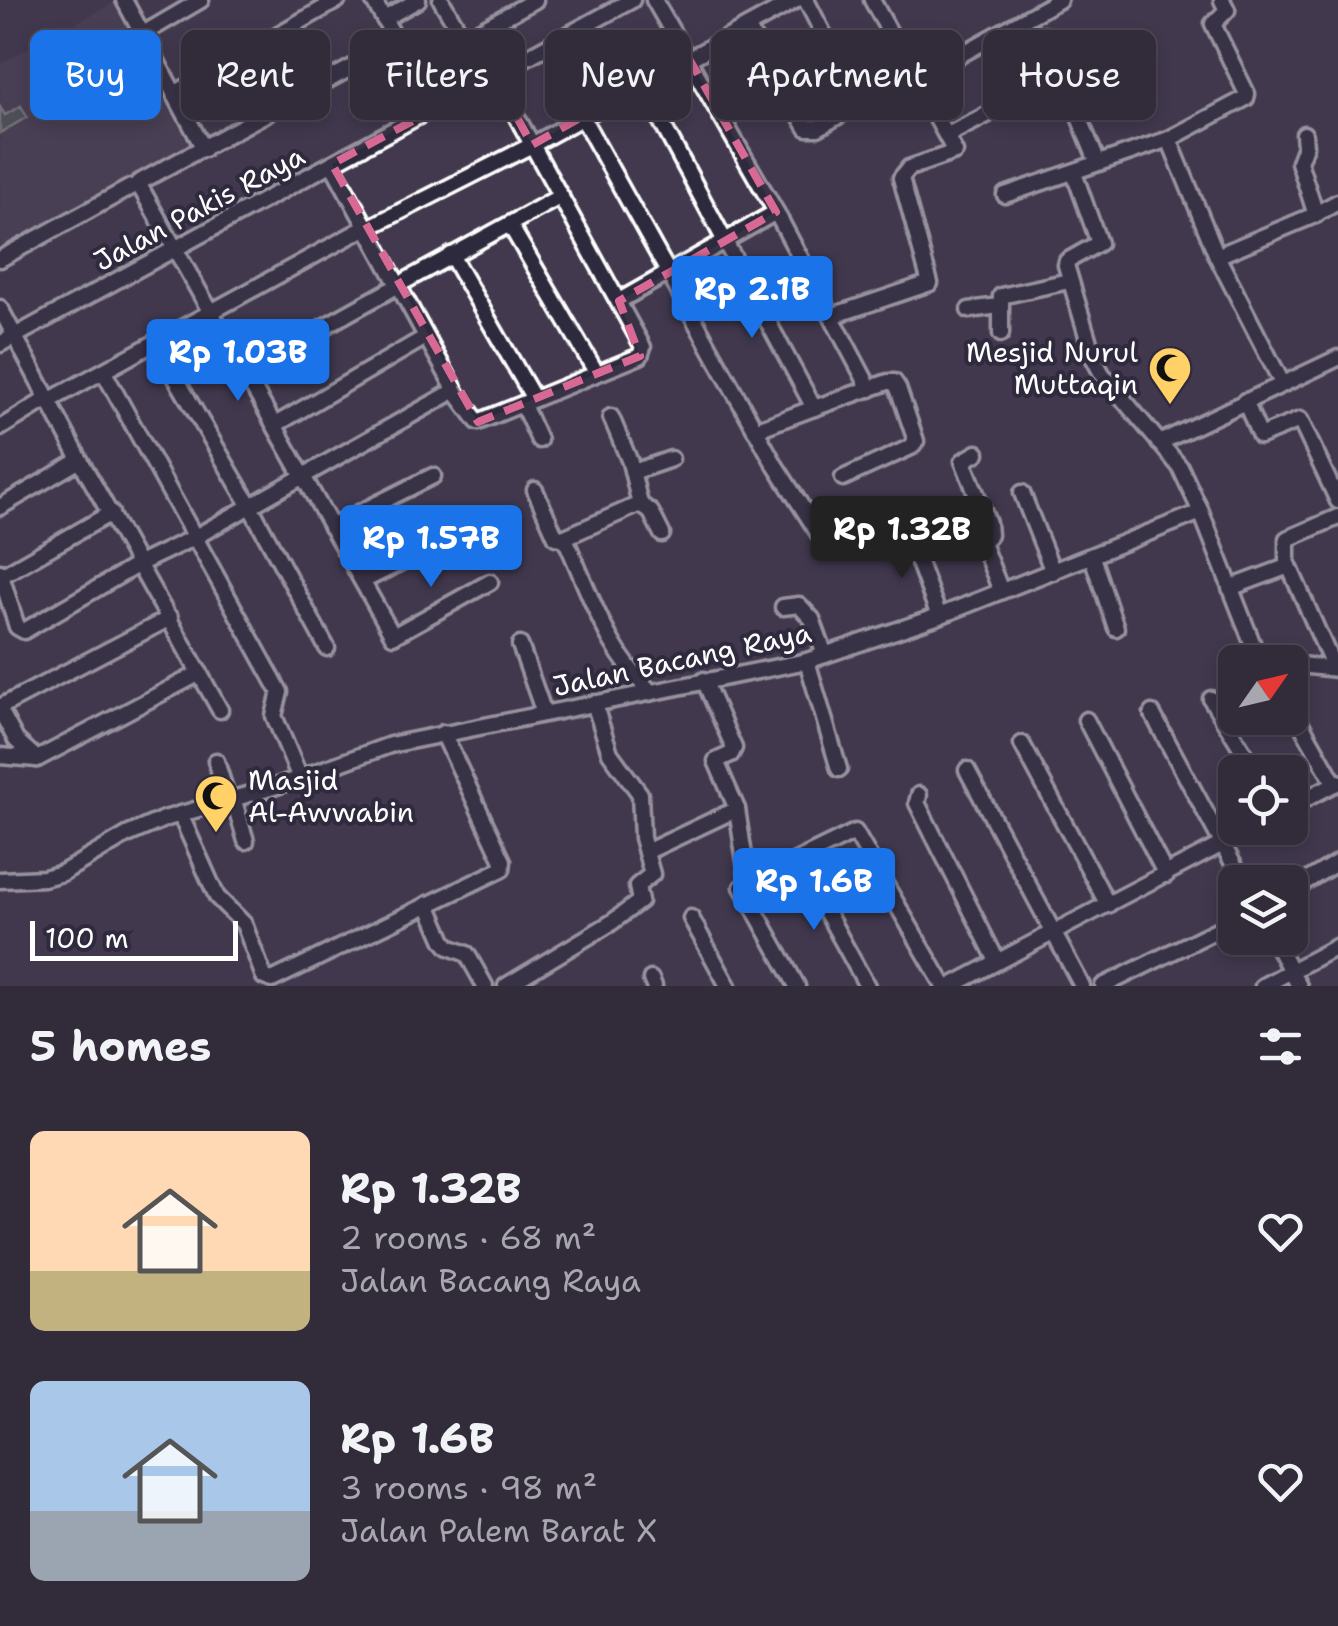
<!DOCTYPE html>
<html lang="en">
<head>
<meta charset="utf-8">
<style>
  :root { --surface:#322b3a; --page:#3d3745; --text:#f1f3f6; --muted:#a8a7af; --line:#4d4754; --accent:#1a73e8 }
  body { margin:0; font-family:"Shantell Sans",sans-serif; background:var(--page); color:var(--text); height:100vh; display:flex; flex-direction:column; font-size:38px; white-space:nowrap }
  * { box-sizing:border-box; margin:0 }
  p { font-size:32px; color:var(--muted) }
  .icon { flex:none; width:55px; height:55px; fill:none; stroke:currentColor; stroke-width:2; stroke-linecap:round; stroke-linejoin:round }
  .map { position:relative; height:986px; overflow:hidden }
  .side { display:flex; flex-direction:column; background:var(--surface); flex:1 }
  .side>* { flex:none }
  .top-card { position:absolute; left:30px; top:30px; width:1280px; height:90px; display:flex; gap:20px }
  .needle { width:65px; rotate:56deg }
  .tools { position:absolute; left:1218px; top:645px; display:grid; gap:20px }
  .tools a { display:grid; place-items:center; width:90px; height:90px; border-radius:15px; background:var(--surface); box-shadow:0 5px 15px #0003,0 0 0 2px var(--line); font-size:50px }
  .scale { position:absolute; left:30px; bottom:25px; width:208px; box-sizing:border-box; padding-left:10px; border:5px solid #fff; border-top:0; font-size:28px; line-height:35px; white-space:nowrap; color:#fff; -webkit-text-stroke:8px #2f2a3d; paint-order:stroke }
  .price { position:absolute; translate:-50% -85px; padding:0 22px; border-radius:10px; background:var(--accent); color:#fff; font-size:32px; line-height:65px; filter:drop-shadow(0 2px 5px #0008) }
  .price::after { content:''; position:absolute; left:50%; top:60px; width:30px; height:22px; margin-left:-15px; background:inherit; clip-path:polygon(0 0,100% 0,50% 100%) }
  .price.active { background:#222; color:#fff }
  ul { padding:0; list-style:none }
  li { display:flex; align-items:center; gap:30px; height:250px; padding:0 30px }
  li span { display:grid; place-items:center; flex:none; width:280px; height:200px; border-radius:15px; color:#555 }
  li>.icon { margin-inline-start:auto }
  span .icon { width:120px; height:120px; fill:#fffc; stroke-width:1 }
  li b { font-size:42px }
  h2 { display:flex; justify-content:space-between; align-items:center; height:120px; padding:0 30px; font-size:42px }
  .tag { padding:0 35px; border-radius:15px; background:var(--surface); box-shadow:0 5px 15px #0003,0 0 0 2px var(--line); font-size:35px; line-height:90px }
  .tag.active { background:var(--accent); color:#fff }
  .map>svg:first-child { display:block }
  .built { fill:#53475d }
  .green { fill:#5c695e; stroke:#aeb4ae; stroke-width:2.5 }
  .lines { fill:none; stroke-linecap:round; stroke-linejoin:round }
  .minor-casing { stroke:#fff; stroke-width:21 }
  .minor { stroke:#2f2a3d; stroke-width:14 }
  .marked { fill:none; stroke:#d76994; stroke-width:8; stroke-dasharray:20 12; stroke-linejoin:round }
  .labels { text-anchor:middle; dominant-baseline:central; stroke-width:8; stroke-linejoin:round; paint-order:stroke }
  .street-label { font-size:28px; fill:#fff; stroke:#2f2a3d }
  .poi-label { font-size:28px; fill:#fff; stroke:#2f2a3d; text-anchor:end }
</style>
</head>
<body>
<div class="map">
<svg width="1338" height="986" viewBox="0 0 1338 986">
  <rect width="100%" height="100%" fill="#42394e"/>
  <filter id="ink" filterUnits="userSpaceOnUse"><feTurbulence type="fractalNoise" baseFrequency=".01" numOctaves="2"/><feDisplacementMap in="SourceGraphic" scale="20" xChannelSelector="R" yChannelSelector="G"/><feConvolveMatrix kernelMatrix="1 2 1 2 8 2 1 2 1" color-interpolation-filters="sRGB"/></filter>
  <g filter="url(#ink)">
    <!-- built -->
    <path class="built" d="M114,3l77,145 -191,101v-185z"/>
    <!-- green -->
    <path class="green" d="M21,106l6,11 -27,16v-26l5,8z"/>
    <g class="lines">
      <!-- minor casing -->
      <g class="minor-casing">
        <g id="minor">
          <path d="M124,0l80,149"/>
          <path d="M373,0l22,38 -2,7 -255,138 255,453 97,-54"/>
          <path d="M441,0l20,34 7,3 67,-37"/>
          <path d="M654,0l122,212 94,177"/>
          <path d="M384,19l34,-19"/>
          <path d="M747,27l60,101h11l37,-22 3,-5 -52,-101"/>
          <path d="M143,34l58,-34"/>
          <path d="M1003,51l34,-17 9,2 51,125"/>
          <path d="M915,80l144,-80"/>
          <path d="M641,84l173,324 -59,22"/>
          <path d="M174,94l164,-94"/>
          <path d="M582,117l193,348 46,72"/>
          <path d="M1304,134l1,12 -6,16 17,53"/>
          <path d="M948,135l75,-39 1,-7 -26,-45"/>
          <path d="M1169,139l48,117 65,127"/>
          <path d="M332,164l126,231 20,27 162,-66 3,-9 -148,-270"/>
          <path d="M1074,173l25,70 -32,18 -1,4 28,94 8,15 78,93 21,45"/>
          <path d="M1005,195l164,-56 77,-41 1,-4 -34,-70 14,-14 -5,-10"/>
          <path d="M510,225l86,147"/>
          <path d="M368,228l164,-83 264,-145"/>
          <path d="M451,255l83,144"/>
          <path d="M1217,256l93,-39 28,-15"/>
          <path d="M0,259l131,-72"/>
          <path d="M407,280l154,-84"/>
          <path d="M619,301l157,-89"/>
          <path d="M0,308l80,152 140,250"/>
          <path d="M969,310l30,-4"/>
          <path d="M832,316l98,-33 -29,-105 8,-10 46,-16 -83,-152"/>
          <path d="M1001,334v-38l68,-15"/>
          <path d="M0,344l632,-344"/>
          <path d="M159,349l90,155 78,144"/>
          <path d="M244,371l146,-81"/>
          <path d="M106,376l174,316 -6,24 26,62"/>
          <path d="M54,398l305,-167"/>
          <path d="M1245,401l15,35 40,-16 38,81"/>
          <path d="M523,405l16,35"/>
          <path d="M814,408l74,-26h6l4,6 18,53 -5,6 -68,31"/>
          <path d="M275,425l144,-84"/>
          <path d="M0,428l47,-29"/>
          <path d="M1159,443l179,-85"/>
          <path d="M977,453l-14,8 25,62 1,12 -7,8 19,48"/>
          <path d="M633,472l38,-13"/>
          <path d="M535,490l21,47 7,1 5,7c24,53 39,106 83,147"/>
          <path d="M1022,493l31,79"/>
          <path d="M640,504l11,8 11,22"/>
          <path d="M0,507l80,-47"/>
          <path d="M331,527l102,-51"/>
          <path d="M907,531l32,85"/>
          <path d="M563,538l77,-34 -10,-42 -19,-45"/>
          <path d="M1092,557l24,71"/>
          <path d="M145,561l52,-25 250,-141"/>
          <path d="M1287,565v-26l51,-22"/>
          <path d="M0,572l17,55 7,4 115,-67"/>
          <path d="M1,576l110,-63"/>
          <path d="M363,581l94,-47"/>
          <path d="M1230,588l59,-22 45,102"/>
          <path d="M783,607l16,-2 13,14 13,36"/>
          <path d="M520,645l24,68"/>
          <path d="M807,661l32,108"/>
          <path d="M1290,664l47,5"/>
          <path d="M704,680l30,68 -3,6 -15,7 21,48 11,73"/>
          <path d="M1211,699l45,73"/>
          <path d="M0,707l170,-89"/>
          <path d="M0,710l16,30 21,19 163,-86"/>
          <path d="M1152,713l91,169"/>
          <path d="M1296,715l39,69"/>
          <path d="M1086,720l80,155"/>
          <path d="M1022,744l86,161"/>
          <path d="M0,756l37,3"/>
          <path d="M216,761l12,38"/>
          <path d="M967,770l115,216"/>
          <path d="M919,795l-2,8 80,158"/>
          <path d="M233,798l13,43"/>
          <path d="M1290,807l48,-25"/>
          <path d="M180,814l37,83 27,27 20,53 8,3 230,-111 1,-8 -60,-128"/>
          <path d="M646,852l91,-43"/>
          <path d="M798,860l69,126"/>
          <path d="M0,880l44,-2 18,-5 65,-38 37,-16 113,-33 113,-41 417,-84 132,-45 262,-104 54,138 8,9 16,3"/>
          <path d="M1290,891l48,-29"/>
          <path d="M428,904l16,37 5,6 18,7 18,32"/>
          <path d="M691,918l37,68"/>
          <path d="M1273,938l26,48"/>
          <path d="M651,979l3,7"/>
          <path d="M506,986l105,-63 29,-22 -3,-15 15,-12 -10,-36 -2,-44 -30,-41 -16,-50"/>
          <path d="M797,986l-55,-99 113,-55 89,154"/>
          <path d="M951,986l302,-158"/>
          <path d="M1103,986l132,-65"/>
          <path d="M1263,986l75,-40"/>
        </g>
      </g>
      <!-- minor -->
      <use href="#minor" class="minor"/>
    </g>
  </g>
  <!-- marked area -->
  <path d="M0 0H1338V986H0ZM688,57l88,155 -157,89 21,55 -162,66 -146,-258 163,-87 37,68z" fill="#42394e" fill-opacity=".55" fill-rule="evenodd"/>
  <path class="marked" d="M688,57l88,155 -157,89 21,55 -162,66 -146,-258 163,-87 37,68z"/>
  <!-- icons -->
  <defs>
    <g id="mosque-pin" transform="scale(2.25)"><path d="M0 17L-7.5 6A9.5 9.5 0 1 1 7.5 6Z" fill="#ffd166" stroke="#2f2a3d"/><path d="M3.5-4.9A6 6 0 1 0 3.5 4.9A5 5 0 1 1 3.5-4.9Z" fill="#111"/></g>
  </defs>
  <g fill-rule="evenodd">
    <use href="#mosque-pin" x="1170" y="368"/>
    <use href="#mosque-pin" x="216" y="796"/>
  </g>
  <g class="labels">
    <!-- street labels -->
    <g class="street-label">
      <text transform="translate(199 208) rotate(-28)">Jalan Pakis Raya</text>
      <text transform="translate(682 659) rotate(-12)">Jalan Bacang Raya</text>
    </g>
    <!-- poi labels -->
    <g class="poi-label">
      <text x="1138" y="352">Mesjid Nurul<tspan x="1138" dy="32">Muttaqin</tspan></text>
      <text x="248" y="780" text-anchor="start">Masjid<tspan x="248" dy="32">Al-Awwabin</tspan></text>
    </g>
  </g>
</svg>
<div class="tools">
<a><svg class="needle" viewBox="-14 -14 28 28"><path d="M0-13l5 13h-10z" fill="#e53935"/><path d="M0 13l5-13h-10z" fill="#a8a7af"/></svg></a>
<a><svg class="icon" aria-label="locate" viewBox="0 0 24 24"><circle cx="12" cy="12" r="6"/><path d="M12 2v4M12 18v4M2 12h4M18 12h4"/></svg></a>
<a><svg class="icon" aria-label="layers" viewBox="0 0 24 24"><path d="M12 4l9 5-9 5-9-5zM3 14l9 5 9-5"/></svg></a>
</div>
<div class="scale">100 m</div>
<b class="price" style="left:752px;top:341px">Rp 2.1B</b>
<b class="price" style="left:238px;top:404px">Rp 1.03B</b>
<b class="price active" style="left:902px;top:581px">Rp 1.32B</b>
<b class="price" style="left:431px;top:590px">Rp 1.57B</b>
<b class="price" style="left:814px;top:933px">Rp 1.6B</b>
<div class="top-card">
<a class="tag active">Buy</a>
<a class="tag">Rent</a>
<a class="tag">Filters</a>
<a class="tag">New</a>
<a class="tag">Apartment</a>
<a class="tag">House</a>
</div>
</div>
<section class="side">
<h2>5 homes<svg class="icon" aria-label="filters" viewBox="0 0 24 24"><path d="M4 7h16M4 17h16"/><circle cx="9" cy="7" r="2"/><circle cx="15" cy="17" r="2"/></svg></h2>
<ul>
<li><span style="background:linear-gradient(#ffd9b3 70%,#c2b280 0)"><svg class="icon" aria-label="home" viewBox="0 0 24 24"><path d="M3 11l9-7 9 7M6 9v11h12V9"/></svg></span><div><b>Rp 1.32B</b><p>2 rooms · 68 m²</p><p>Jalan Bacang Raya</p></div><svg class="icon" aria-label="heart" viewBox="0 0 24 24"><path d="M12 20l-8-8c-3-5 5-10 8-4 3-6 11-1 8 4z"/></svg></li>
<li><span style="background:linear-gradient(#a9c7e8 65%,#9aa5b1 0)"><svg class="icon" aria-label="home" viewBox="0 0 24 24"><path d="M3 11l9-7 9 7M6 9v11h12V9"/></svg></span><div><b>Rp 1.6B</b><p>3 rooms · 98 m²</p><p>Jalan Palem Barat X</p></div><svg class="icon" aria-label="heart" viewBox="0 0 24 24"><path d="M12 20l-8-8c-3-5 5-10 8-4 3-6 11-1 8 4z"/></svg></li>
</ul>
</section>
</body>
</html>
